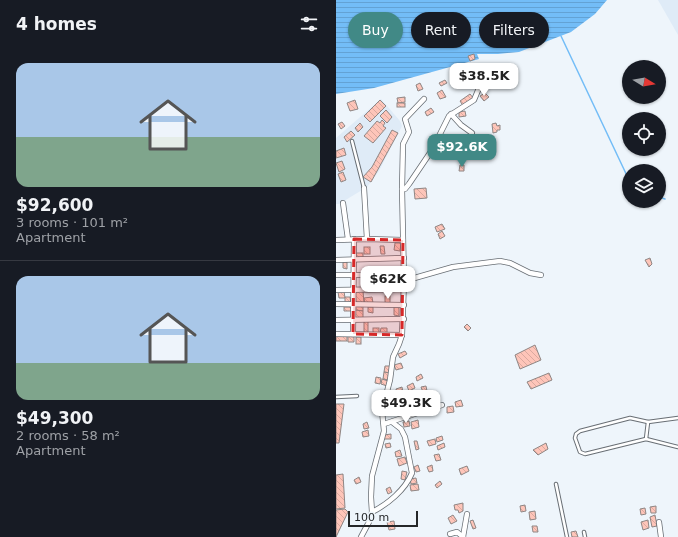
<!DOCTYPE html>
<html lang="en">
<head>
<meta charset="utf-8">
<style>
  :root { --surface:#171b24; --page:#20242c; --text:#f1f3f6; --muted:#9ea1a6; --line:#363941; --accent:#418986 }
  body { margin:0; font-family:"DejaVu Sans",sans-serif; background:var(--page); color:var(--text); height:100vh; display:flex; flex-direction:column; font-size:15px; white-space:nowrap }
  * { box-sizing:border-box; margin:0 }
  p { font-size:13px; color:var(--muted) }
  .icon { flex:none; width:22px; height:22px; fill:none; stroke:currentColor; stroke-width:2; stroke-linecap:round; stroke-linejoin:round }
  .map { position:relative; flex:1; overflow:hidden }
  .sheet { display:flex; flex-direction:column; background:var(--surface); width:336px }
  .sheet>* { flex:none }
  .top-card { position:absolute; left:12px; top:12px; width:270px; height:36px; display:flex; gap:8px }
  .needle { width:26px; rotate:101deg }
  .controls { position:absolute; left:286px; top:60px; display:grid; gap:8px }
  .controls a { display:grid; place-items:center; width:44px; height:44px; border-radius:50%; background:var(--surface); box-shadow:0 1px 3px #0004; font-size:20px }
  .scale { position:absolute; left:12px; bottom:10px; width:70px; box-sizing:border-box; padding-left:4px; border:2px solid #252729; border-top:0; font-size:11px; line-height:14px; white-space:nowrap; color:#252729; -webkit-text-stroke:3px #eef5fb; paint-order:stroke }
  .price { position:absolute; translate:-50% -34px; padding:0 9px; border-radius:8px; background:#fff; color:#222; font-size:13px; line-height:26px; filter:drop-shadow(0 1px 2px #0008) }
  .price::after { content:''; position:absolute; left:50%; top:24px; width:12px; height:9px; margin-left:-6px; background:inherit; clip-path:polygon(0 0,100% 0,50% 100%) }
  .price.on { background:var(--accent); color:#fff }
  ul { padding:0; list-style:none }
  li { display:grid; align-content:center; gap:8px; height:212px; padding:0 16px }
  li+li { border-top:1px solid var(--line) }
  li span { display:grid; place-items:center; height:124px; border-radius:12px; color:#555 }
  li>.icon { margin-inline-start:auto }
  span .icon { width:72px; height:72px; fill:#fffc; stroke-width:1 }
  li b { font-size:17px }
  h2 { display:flex; justify-content:space-between; align-items:center; height:48px; padding:0 16px; font-size:17px }
  .tag { padding:0 14px; border-radius:18px; background:var(--surface); box-shadow:0 1px 3px #0004; font-size:14px; line-height:36px }
  .tag.on { background:var(--accent); color:#fff }
  main { display:flex; flex:1; min-height:0 }
  .map>svg:first-child { display:block }
  .built { fill:#dfebf7 }
  .water { fill:url(#water-rules) }
  .lines { fill:none; stroke-linecap:round; stroke-linejoin:round }
  .stream { stroke:#73bdf7; stroke-width:1.5 }
  .building { fill:url(#building-back-hatch); stroke:#8f8684 }
  .lane-casing { stroke:#686e74; stroke-width:4.5 }
  .street-casing { stroke:#686e74; stroke-width:6 }
  .lane { stroke:#fff; stroke-width:2.5 }
  .street { stroke:#fff; stroke-width:4.5 }
  .marked { fill:#d62828; fill-opacity:0.2; stroke:#d62828; stroke-width:3; stroke-dasharray:8 5; stroke-linejoin:round }
</style>
</head>
<body>
<main>
<section class="sheet">
<h2>4 homes<svg class="icon" aria-label="filters" viewBox="0 0 24 24"><path d="M4 7h16M4 17h16"/><circle cx="9" cy="7" r="2"/><circle cx="15" cy="17" r="2"/></svg></h2>
<ul>
<li><span style="background:linear-gradient(#a9c7e8 60%,#7fa58c 0)"><svg class="icon" aria-label="home" viewBox="0 0 24 24"><path d="M3 11l9-7 9 7M6 9v11h12V9"/></svg></span><div><b>$92,600</b><p>3 rooms · 101 m²</p><p>Apartment</p></div></li>
<li><span style="background:linear-gradient(#a9c7e8 70%,#7fa58c 0)"><svg class="icon" aria-label="home" viewBox="0 0 24 24"><path d="M3 11l9-7 9 7M6 9v11h12V9"/></svg></span><div><b>$49,300</b><p>2 rooms · 58 m²</p><p>Apartment</p></div></li>
</ul>
</section>
<div class="map">
<svg width="342" height="537" viewBox="0 0 342 537">
  <defs>
    <pattern id="water-rules" width="6" height="5" patternUnits="userSpaceOnUse"><rect width="6" height="5" fill="#73bdf7"/><path d="M0 2.5h6" fill="none" stroke="#63a2d4"/></pattern>
    <pattern id="building-back-hatch" width="6" height="6" patternUnits="userSpaceOnUse"><rect width="6" height="6" fill="#fec5b9"/><path d="M-1 5l2 2M0 0l6 6M5-1l2 2" fill="none" stroke="#daa99f"/></pattern>
  </defs>
  <rect width="100%" height="100%" fill="#eef5fb"/>
  <!-- built -->
  <g class="built">
    <path d="M322,0h20v35z"/>
    <path d="M45,99l19,22 2,5 -23,45 -12,16 -28,17h-3v-66z"/>
  </g>
  <!-- water -->
  <path class="water" d="M0,0h271l-12,14 -24,18 -52,20 -21,2h-21l2,5 -105,29 -38,6z"/>
  <g class="lines">
    <!-- stream -->
    <g class="stream">
      <path d="M225,36l68,144"/>
      <path d="M323,197l6,2"/>
    </g>
  </g>
  <!-- building -->
  <g class="building">
    <path d="M138,54l1,5 -5,2 -2,-5z"/>
    <path d="M109,80l2,3 -6,3 -2,-3z"/>
    <path d="M84,83l3,6 -5,2 -2,-6z"/>
    <path d="M106,90l4,7 -6,2 -3,-6z"/>
    <path d="M149,93l4,4 -5,4 -4,-5z"/>
    <path d="M134,94l4,5 -10,8 -4,-6z"/>
    <path d="M69,97v5l-7,1 -1,-5z"/>
    <path d="M19,100l3,9 -8,2 -3,-8z"/>
    <path d="M44,100l6,6 -16,16 -6,-6z"/>
    <rect x="61" y="103" width="8" height="4"/>
    <path d="M95,108l3,4 -7,4 -2,-4z"/>
    <path d="M50,110l6,7 -5,6 -7,-7z"/>
    <path d="M129,111l1,5 -7,1v-5z"/>
    <path d="M46,120l3,3 -2,3 3,2 -13,15 -9,-7 13,-15 3,2z"/>
    <path d="M6,122l3,4 -4,3 -3,-5z"/>
    <path d="M24,123l3,4 -5,5 -3,-4z"/>
    <path d="M160,123l1,3 3,-1v5h-3v2l-4,1 -1,-9z"/>
    <path d="M56,130l6,3 -27,49 -8,-5 9,-10z"/>
    <path d="M15,131l4,4 -8,7 -3,-5z"/>
    <rect x="149" y="136" width="8" height="5"/>
    <path d="M8,148l2,7 -10,3v-7z"/>
    <path d="M129,148h6l1,6h-7z"/>
    <path d="M6,161l3,8 -6,3 -3,-9z"/>
    <path d="M124,165h4v6h-5z"/>
    <path d="M7,172l3,8 -5,2 -3,-8z"/>
    <path d="M90,188l1,10 -12,1 -1,-10z"/>
    <path d="M106,224l3,5 -8,3 -2,-5z"/>
    <path d="M106,231l3,5 -5,3 -2,-5z"/>
    <path d="M59,243h6l-1,8 -6,-1z"/>
    <path d="M44,246h4l1,8h-4z"/>
    <rect x="28" y="247" width="6" height="7"/>
    <rect x="20" y="253" width="7" height="6"/>
    <path d="M314,258l2,6 -3,3 -4,-7z"/>
    <path d="M7,262h4v7l-4,-1z"/>
    <rect x="27" y="276" width="5" height="8"/>
    <path d="M8,291l1,7h-6l-1,-6z"/>
    <path d="M27,291l1,12h-8l-1,-11z"/>
    <rect x="49" y="296" width="5" height="8"/>
    <path d="M9,297h5l1,7h-6z"/>
    <path d="M36,297l1,6 -8,1 -1,-6z"/>
    <path d="M19,305h8v6l-8,-1z"/>
    <path d="M8,307h7l1,4h-8z"/>
    <path d="M32,307h5v6l-5,-1z"/>
    <path d="M58,307h5v9l-5,-1z"/>
    <path d="M19,310l8,1v8l-8,-1z"/>
    <rect x="28" y="320" width="4" height="13"/>
    <path d="M131,324l4,4 -3,3 -4,-4z"/>
    <rect x="37" y="328" width="6" height="6"/>
    <path d="M45,328h6v5h-7z"/>
    <rect x="0" y="336" width="11" height="5"/>
    <path d="M12,336l6,1v5h-6z"/>
    <rect x="20" y="337" width="5" height="7"/>
    <path d="M199,345l6,15 -21,9 -5,-14z"/>
    <path d="M69,351l2,3 -7,4 -2,-4z"/>
    <path d="M65,363l2,5 -7,2 -2,-5z"/>
    <path d="M49,366h6l-1,7 -6,-1z"/>
    <path d="M48,372l6,1 -1,7 -6,-1z"/>
    <path d="M213,373l3,7 -21,9 -4,-7z"/>
    <path d="M85,374l2,4 -6,3 -1,-4z"/>
    <path d="M40,377l5,1 -1,6 -5,-1z"/>
    <path d="M46,379l6,2 -1,5 -6,-2z"/>
    <path d="M77,383l2,5 -6,3 -2,-5z"/>
    <path d="M90,386l1,5 -4,1 -2,-5z"/>
    <path d="M66,387l1,6 -6,1 -1,-5z"/>
    <path d="M87,400h5l1,6h-5z"/>
    <path d="M125,400l2,6 -7,1 -1,-5z"/>
    <path d="M58,402l2,4 -4,3 -3,-5z"/>
    <path d="M69,403l2,6 -5,1 -1,-6z"/>
    <path d="M0,404h8l-5,39h-3z"/>
    <path d="M117,406l1,6 -7,1v-6z"/>
    <path d="M82,420l1,7 -7,2 -1,-7z"/>
    <path d="M73,421l1,5 -6,1 -1,-5z"/>
    <path d="M31,422l2,6 -5,1 -1,-5z"/>
    <path d="M32,430l1,6 -6,1 -1,-5z"/>
    <path d="M55,434v5h-7v-4z"/>
    <path d="M106,436l1,4 -6,2 -1,-4z"/>
    <path d="M99,439l1,5 -7,2 -2,-5z"/>
    <path d="M78,441h3l2,8 -3,1z"/>
    <path d="M54,443l1,4 -5,1 -1,-4z"/>
    <path d="M108,443l1,4 -7,3 -1,-4z"/>
    <path d="M210,443l2,6 -10,6 -5,-5z"/>
    <path d="M64,450l2,6 -6,1 -1,-5z"/>
    <path d="M103,454l2,6 -5,1 -2,-6z"/>
    <path d="M69,457l2,6 -8,3 -2,-7z"/>
    <path d="M82,465l2,6 -4,1 -2,-5z"/>
    <path d="M96,465l1,6 -4,1 -2,-5z"/>
    <path d="M131,466l2,5 -8,4 -2,-6z"/>
    <path d="M66,471l5,1 -2,8 -4,-1z"/>
    <path d="M7,474l2,34 -9,1v-34z"/>
    <path d="M23,477l2,5 -5,2 -2,-4z"/>
    <path d="M80,478l1,5 -6,1 -1,-5z"/>
    <path d="M104,481l2,3 -5,4 -2,-3z"/>
    <path d="M82,484l1,6 -8,1 -1,-6z"/>
    <path d="M54,487l2,5 -4,2 -2,-5z"/>
    <path d="M127,503v8l-4,2 -1,-3h-3l-1,-5z"/>
    <path d="M189,505l1,6 -5,1 -1,-6z"/>
    <path d="M320,506v7h-5l-1,-6z"/>
    <path d="M309,508l1,6 -5,1 -1,-6z"/>
    <path d="M9,509l3,3 -12,25v-27z"/>
    <path d="M199,511l1,8 -6,1 -1,-8z"/>
    <path d="M117,515l4,6 -6,3 -3,-6z"/>
    <path d="M319,515l2,11 -5,1 -2,-10z"/>
    <path d="M137,520l3,8 -3,1 -3,-8z"/>
    <path d="M312,520l1,8 -6,2 -2,-8z"/>
    <path d="M58,521l1,8 -6,1 -2,-8z"/>
    <path d="M196,526h5l1,6h-5z"/>
    <path d="M240,531l2,6h-6l-1,-5z"/>
  </g>
  <g class="lines">
    <!-- lane casing -->
    <g class="lane-casing">
      <g id="lane">
        <path d="M16,141l12,47"/>
        <path d="M0,397l21,-1"/>
        <path d="M342,418l-30,4 -18,-4 -50,13 -4,3 -1,4 5,14 5,2 61,-15 32,8"/>
        <path d="M310,439l2,-17"/>
        <path d="M220,484l11,53"/>
        <path d="M248,532l1,5"/>
      </g>
    </g>
    <!-- street casing -->
    <g class="street-casing">
      <g id="street">
        <path d="M115,114l10,11 11,8"/>
        <path d="M28,188l3,51"/>
        <path d="M66,189h3l4,-5 23,-34 17,-34 25,-16 5,-12"/>
        <path d="M7,203l5,36"/>
        <path d="M0,240l31,-1 36,1"/>
        <path d="M0,260l68,-2"/>
        <path d="M0,275h68"/>
        <path d="M68,281l49,-14 47,-6 10,2 20,10 11,2"/>
        <path d="M0,290l68,-1"/>
        <path d="M0,304l68,1"/>
        <path d="M0,320l68,-1"/>
        <path d="M0,334l66,1"/>
        <path d="M17,334l1,-95"/>
        <path d="M48,424l58,-19"/>
        <path d="M36,512c16,-8 33,-22 40,-39l-7,-36 -4,-8 -9,-7"/>
        <path d="M323,522l2,15"/>
        <path d="M114,534l7,-2 6,5"/>
        <path d="M25,537l8,-15 3,-10 -1,-15 1,-21 12,-45 -2,-20 8,-31 3,-23 6,-13 3,-9 2,-54 -2,-92 1,-45 6,-12 -4,-13 19,-20"/>
        <path d="M127,537l4,-23"/>
      </g>
    </g>
    <!-- lane -->
    <use href="#lane" class="lane"/>
    <!-- street -->
    <use href="#street" class="street"/>
  </g>
  <!-- marked area -->
  <path class="marked" d="M18,239l49,1 -1,95 -49,-1z"/>
</svg>
<div class="controls">
<a><svg class="needle" viewBox="-14 -14 28 28"><path d="M0-13l5 13h-10z" fill="#e53935"/><path d="M0 13l5-13h-10z" fill="#9ea1a6"/></svg></a>
<a><svg class="icon" aria-label="locate" viewBox="0 0 24 24"><circle cx="12" cy="12" r="6"/><path d="M12 2v4M12 18v4M2 12h4M18 12h4"/></svg></a>
<a><svg class="icon" aria-label="layers" viewBox="0 0 24 24"><path d="M12 4l9 5-9 5-9-5zM3 14l9 5 9-5"/></svg></a>
</div>
<div class="scale">100 m</div>
<b class="price" style="left:148px;top:97px">$38.5K</b>
<b class="price on" style="left:126px;top:168px">$92.6K</b>
<b class="price" style="left:52px;top:300px">$62K</b>
<b class="price" style="left:70px;top:424px">$49.3K</b>
<div class="top-card">
<a class="tag on">Buy</a>
<a class="tag">Rent</a>
<a class="tag">Filters</a>
</div>
</div>
</main>
</body>
</html>
